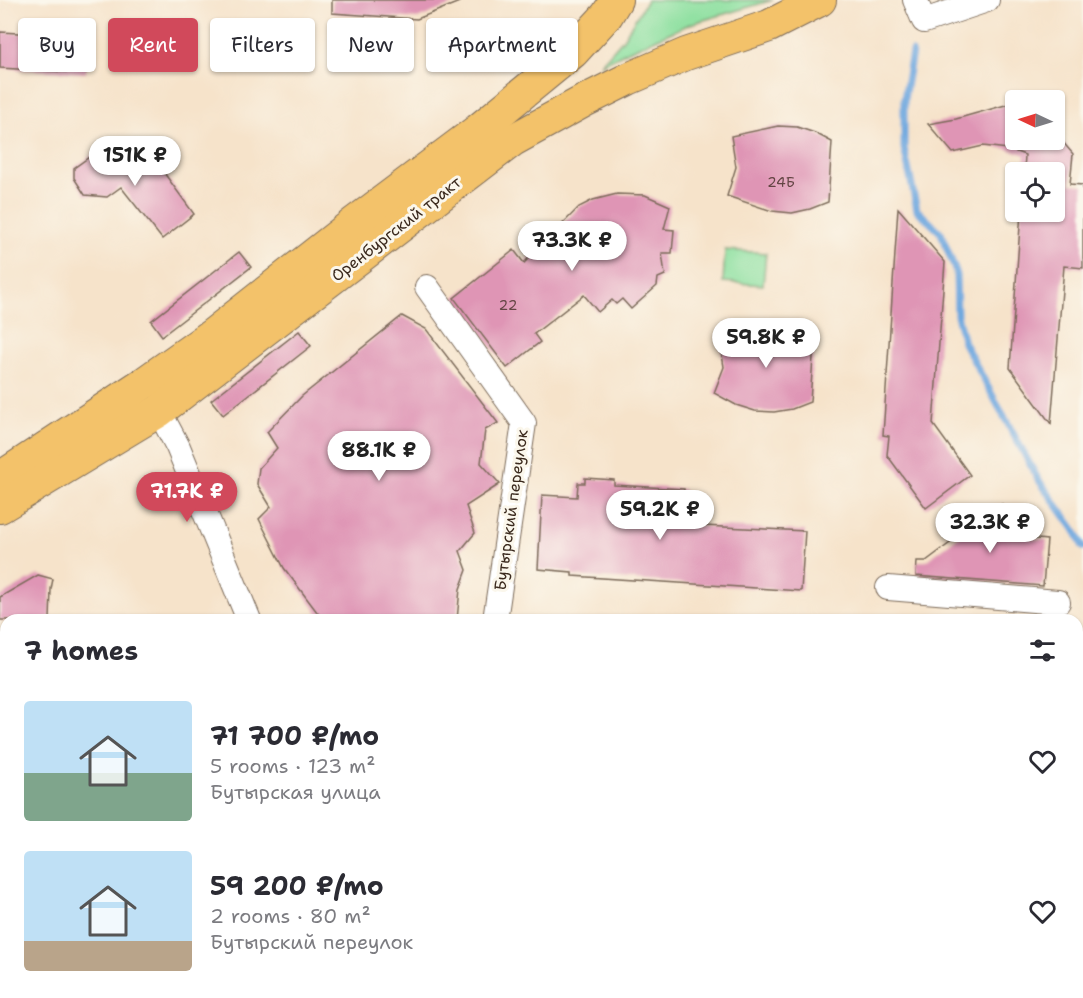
<!DOCTYPE html>
<html lang="en">
<head>
<meta charset="utf-8">
<style>
  :root { --surface:#fff; --page:#f7f7f7; --text:#2b2b33; --muted:#7c7c81; --accent:#d1495b }
  body { margin:0; font-family:"Shantell Sans",sans-serif; background:var(--page); color:var(--text); height:100vh; display:flex; flex-direction:column; font-size:22px; white-space:nowrap }
  * { box-sizing:border-box; margin:0 }
  p { font-size:20px; color:var(--muted) }
  .icon { flex:none; width:33px; height:33px; fill:none; stroke:currentColor; stroke-width:2; stroke-linecap:round; stroke-linejoin:round }
  .map { position:relative; flex:1; overflow:hidden }
  .details { position:absolute; left:0px; top:614px; width:1083px; height:386px; display:flex; flex-direction:column; background:var(--surface); border-radius:18px 18px 0 0; box-shadow:0 2px 4px #0004 }
  .details>* { flex:none }
  .hud { position:absolute; left:18px; top:18px; width:600px; height:54px; display:flex; gap:12px }
  .needle { width:39px; rotate:274deg }
  .tools { position:absolute; left:1005px; top:90px; display:grid; gap:12px }
  .tools a { display:grid; place-items:center; width:60px; height:60px; border-radius:6px; background:var(--surface); box-shadow:0 2px 4px #0004; font-size:30px }
  .price { position:absolute; translate:-50% -51px; padding:0 14px; border-radius:21px; background:#fff; color:#222; font-size:20px; line-height:39px; filter:drop-shadow(0 2px 3px #0008) }
  .price::after { content:''; position:absolute; left:50%; top:36px; width:18px; height:14px; margin-left:-9px; background:inherit; clip-path:polygon(0 0,100% 0,50% 100%) }
  .price.current { background:var(--accent); color:#fff }
  ul { padding:0; list-style:none }
  li { display:flex; align-items:center; gap:18px; height:150px; padding:0 24px }
  li span { display:grid; place-items:center; flex:none; width:168px; height:120px; border-radius:6px; color:#555 }
  li>.icon { margin-inline-start:auto }
  span .icon { width:72px; height:72px; fill:#fffc; stroke-width:1 }
  li b { font-size:26px }
  h2 { display:flex; justify-content:space-between; align-items:center; height:72px; padding:0 24px; font-size:26px }
  .pill { padding:0 21px; border-radius:6px; background:var(--surface); box-shadow:0 2px 4px #0004; font-size:21px; line-height:54px }
  .pill.current { background:var(--accent); color:#fff }
  .map>svg:first-child { display:block }
  .built { fill:#e7d2ef }
  .green { fill:#8ee0a0; stroke:#64855f; stroke-width:1.5 }
  .lines { fill:none; stroke-linecap:round; stroke-linejoin:round }
  .stream { stroke:#6fa8df; stroke-width:7 }
  .building { fill:#df95b5 }
  .minor-casing { stroke:#7c6b5a; stroke-width:26 }
  .major-casing { stroke:#7c6b5a; stroke-width:34 }
  .minor { stroke:#fff; stroke-width:24 }
  .major { stroke:#f3c26a; stroke-width:32 }
  .labels { text-anchor:middle; dominant-baseline:central; stroke-width:6; stroke-linejoin:round; paint-order:stroke }
  .number-label { font-size:14px; fill:#644544 }
  .street-label { font-size:16px; fill:#3b2a1e; stroke:#fbf7ec }
</style>
</head>
<body>
<div class="map">
<svg width="1083" height="998" viewBox="0 0 1083 998">
  <rect width="100%" height="100%" fill="#fbf7ec"/>
  <filter id="ink" filterUnits="userSpaceOnUse"><feTurbulence type="fractalNoise" baseFrequency=".0167" numOctaves="2"/><feDisplacementMap in="SourceGraphic" scale="12" xChannelSelector="R" yChannelSelector="G"/><feConvolveMatrix kernelMatrix="1 2 1 2 8 2 1 2 1" color-interpolation-filters="sRGB"/></filter>
  <filter id="wash" filterUnits="userSpaceOnUse"><feTurbulence type="fractalNoise" baseFrequency=".008" numOctaves="4" result="noise"/><feDisplacementMap in="SourceGraphic" scale="24" xChannelSelector="R" yChannelSelector="G"/><feGaussianBlur stdDeviation="1.35" result="paint"/><feColorMatrix in="noise" values="0 0 0 0 0 0 0 0 0 0 0 0 0 0 0 0 0 1.4 0 .05"/><feComposite in="paint" operator="in"/></filter>
  <g filter="url(#wash)">
    <rect width="100%" height="100%" fill="#f6e3ca"/>
    <!-- built -->
    <path class="built" d="M0,686l6,2v305h325l1,5h-332z"/>
    <!-- green -->
    <g class="green">
      <path d="M647,0h126l-83,24 -62,27 -28,14 23,-26z"/>
      <path d="M725,250l41,3 -3,32 -40,-3z"/>
      <path d="M6,780v213h121l-38,5h-89v-217z"/>
    </g>
    <g class="lines">
      <!-- stream -->
      <path class="stream" d="M912,52l-8,47v49l13,62 24,23 15,39 1,43 7,28 74,136 38,53 7,15"/>
    </g>
    <g id="blocks">
      <!-- building -->
      <g class="building">
        <path d="M332,0h130v1l-45,18 -85,-6z"/>
        <path d="M0,32l89,5 -3,36 -86,-5z"/>
        <path d="M1016,102v38h45l12,14 -3,30 13,1v83l-19,-2 -13,158 -41,-56 11,-156h33v-40h-30l1,-17 -17,-6 -25,-3 -30,7 -25,-29 28,-5z"/>
        <path d="M778,126l19,1 18,6 17,9 -4,60 -18,7 -18,4 -20,-2 -45,-15 9,-29 -5,-31z"/>
        <path d="M106,145l9,14 18,-13 12,17 14,3 35,48 -32,25 -41,-52 -14,10 -22,-2 -11,-17v-10z"/>
        <path d="M617,194l28,1 25,11 -6,23 10,1 -2,23h-10l3,22 -7,3 -1,8 -26,23 -9,-10 -6,5 -4,-4 -14,12 -14,-17 -50,39 6,8 -33,26 -53,-70 60,-48 10,13 55,-56 14,-7z"/>
        <path d="M898,208l47,54 -12,162 37,51 -44,33 -39,-53 2,-19 -6,-1z"/>
        <path d="M239,252l12,15 -89,69 -11,-15z"/>
        <path d="M402,316l24,13 72,94 -13,7 -4,33 19,21 -34,22 9,27 -15,18 7,19 -7,19 -3,31h-134l-39,-52 -25,-49 12,-12 -14,-23 2,-16 18,-20 -10,-16 35,-36z"/>
        <path d="M760,325l19,2 18,5 17,10 -4,60 -18,7 -18,3 -19,-1 -19,-6 -22,-12 10,-26 -5,-31 22,-8z"/>
        <path d="M299,331l12,15 -88,69 -12,-15z"/>
        <path d="M585,478l29,2v5l70,4 -2,36 123,6 -4,60 -229,-15v-4l-34,-3 4,-74 35,2 1,-14h7z"/>
        <path d="M1002,504l25,34 20,2 -4,46 -127,-10 1,-15h9z"/>
        <path d="M38,575l15,4 -2,10 -1,31h-50v-23z"/>
      </g>
    </g>
  </g>
  <g filter="url(#ink)">
    <use href="#blocks" fill-opacity="0" stroke="#7c6b5a" stroke-width="1.5"/>
    <g class="lines">
      <!-- minor casing -->
      <g class="minor-casing">
        <g id="minor">
          <path d="M915,0l9,21 63,-21"/>
          <path d="M427,287l97,136 -29,197"/>
          <path d="M159,411l19,36 71,173"/>
          <path d="M888,588l170,14"/>
          <path d="M429,998l11,-5"/>
        </g>
      </g>
      <!-- major casing -->
      <g class="major-casing">
        <g id="major">
          <path d="M0,478l144,-95 69,-49 141,-111 124,-93 95,-78 34,-37 9,-15"/>
          <path d="M0,507l159,-96 354,-271 71,-39 44,-22 58,-25 83,-28 51,-26"/>
        </g>
      </g>
      <!-- minor -->
      <use href="#minor" class="minor"/>
      <!-- major -->
      <use href="#major" class="major"/>
    </g>
  </g>
  <g class="labels">
    <!-- number labels -->
    <g class="number-label">
      <text x="781" y="182">24Б</text>
      <text x="508" y="305">22</text>
    </g>
    <!-- street labels -->
    <g class="street-label">
      <text transform="translate(396 229) rotate(-38)">Оренбургский тракт</text>
      <text transform="translate(511 510) rotate(-82)">Бутырский переулок</text>
    </g>
  </g>
</svg>
<div class="tools">
<a><svg class="needle" viewBox="-14 -14 28 28"><path d="M0-13l5 13h-10z" fill="#e53935"/><path d="M0 13l5-13h-10z" fill="#7c7c81"/></svg></a>
<a><svg class="icon" aria-label="locate" viewBox="0 0 24 24"><circle cx="12" cy="12" r="6"/><path d="M12 2v4M12 18v4M2 12h4M18 12h4"/></svg></a>
</div>
<b class="price" style="left:135px;top:187px">151K ₽</b>
<b class="price" style="left:572px;top:272px">73.3K ₽</b>
<b class="price" style="left:766px;top:369px">59.8K ₽</b>
<b class="price" style="left:379px;top:482px">88.1K ₽</b>
<b class="price current" style="left:187px;top:523px">71.7K ₽</b>
<b class="price" style="left:660px;top:541px">59.2K ₽</b>
<b class="price" style="left:990px;top:554px">32.3K ₽</b>
<div class="hud">
<a class="pill">Buy</a>
<a class="pill current">Rent</a>
<a class="pill">Filters</a>
<a class="pill">New</a>
<a class="pill">Apartment</a>
</div>
<section class="details">
<h2>7 homes<svg class="icon" aria-label="filters" viewBox="0 0 24 24"><path d="M4 7h16M4 17h16"/><circle cx="9" cy="7" r="2"/><circle cx="15" cy="17" r="2"/></svg></h2>
<ul>
<li><span style="background:linear-gradient(#bfe0f5 60%,#7fa58c 0)"><svg class="icon" aria-label="home" viewBox="0 0 24 24"><path d="M3 11l9-7 9 7M6 9v11h12V9"/></svg></span><div><b>71 700 ₽/mo</b><p>5 rooms · 123 m²</p><p>Бутырская улица</p></div><svg class="icon" aria-label="heart" viewBox="0 0 24 24"><path d="M12 20l-8-8c-3-5 5-10 8-4 3-6 11-1 8 4z"/></svg></li>
<li><span style="background:linear-gradient(#bfe0f5 75%,#b9a48a 0)"><svg class="icon" aria-label="home" viewBox="0 0 24 24"><path d="M3 11l9-7 9 7M6 9v11h12V9"/></svg></span><div><b>59 200 ₽/mo</b><p>2 rooms · 80 m²</p><p>Бутырский переулок</p></div><svg class="icon" aria-label="heart" viewBox="0 0 24 24"><path d="M12 20l-8-8c-3-5 5-10 8-4 3-6 11-1 8 4z"/></svg></li>
</ul>
</section>
</div>
</body>
</html>
